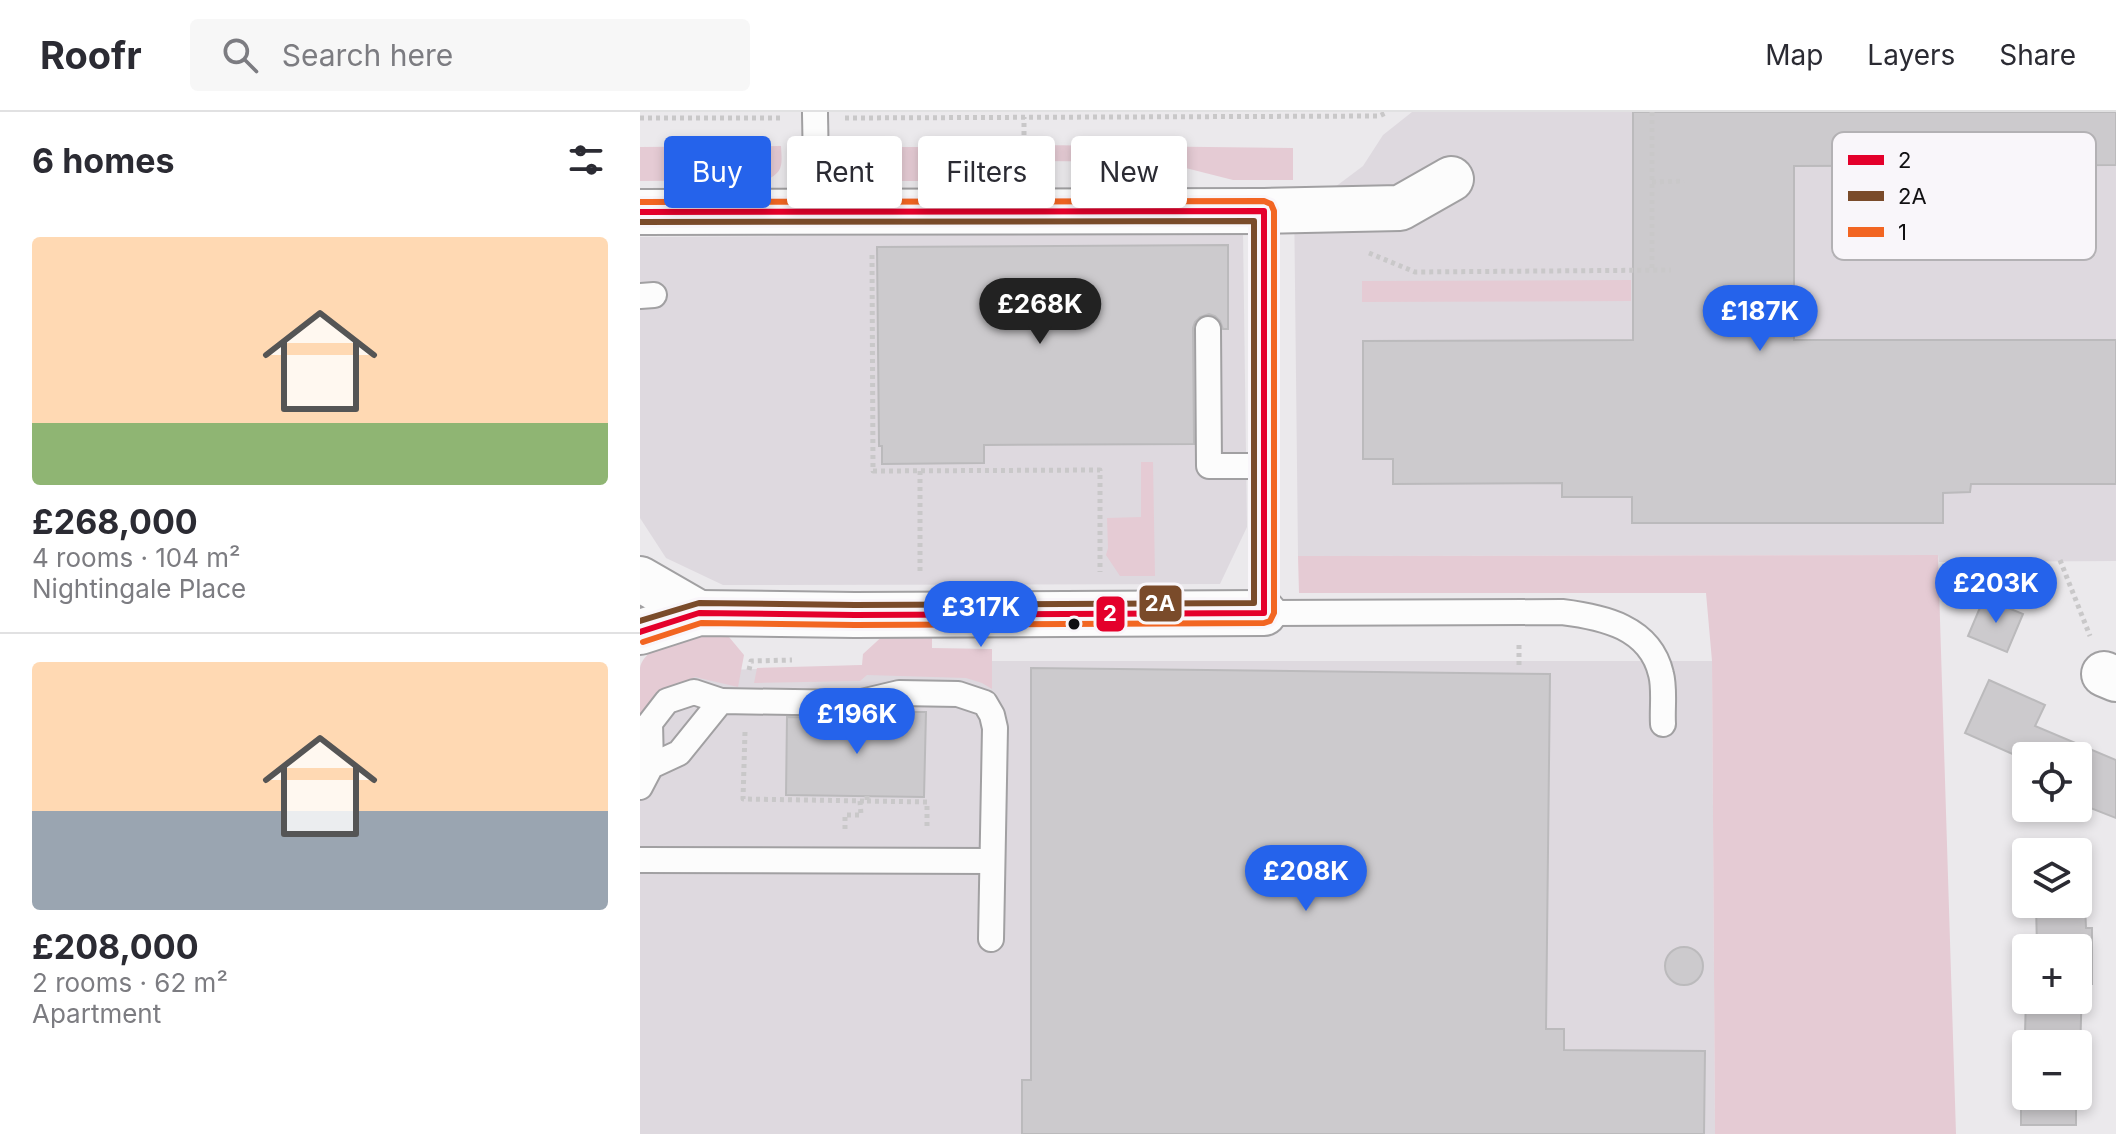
<!DOCTYPE html>
<html lang="en">
<head>
<meta charset="utf-8">
<style>
  :root { --surface:#fff; --page:#f7f7f7; --text:#2b2b33; --muted:#7c7c81; --line:#e1e1e2; --accent:#2563eb }
  body { margin:0; font-family:Inter,sans-serif; background:var(--page); color:var(--text); height:100vh; display:flex; flex-direction:column; font-size:30px; white-space:nowrap }
  * { box-sizing:border-box; margin:0 }
  p { font-size:26px; color:var(--muted) }
  .icon { flex:none; width:44px; height:44px; fill:none; stroke:currentColor; stroke-width:2; stroke-linecap:round; stroke-linejoin:round }
  .map { position:relative; flex:1; overflow:hidden }
  .drawer { display:flex; flex-direction:column; background:var(--surface); width:640px }
  .drawer>* { flex:none }
  .hud { position:absolute; left:24px; top:24px; width:760px; height:72px; display:flex; gap:16px }
  .tools { position:absolute; left:1372px; top:630px; display:grid; gap:16px }
  .tools a { display:grid; place-items:center; width:80px; height:80px; border-radius:8px; background:var(--surface); box-shadow:0 4px 12px #0003; font-size:40px }
  .price { position:absolute; translate:-50% -68px; padding:0 18px; border-radius:28px; background:var(--accent); color:#fff; font-size:26px; line-height:52px; filter:drop-shadow(0 2px 4px #0008) }
  .price::after { content:''; position:absolute; left:50%; top:48px; width:24px; height:18px; margin-left:-12px; background:inherit; clip-path:polygon(0 0,100% 0,50% 100%) }
  .price.on { background:#222; color:#fff }
  ul { padding:0; list-style:none }
  li { display:grid; align-content:center; gap:16px; height:424px; padding:0 32px }
  li+li { border-top:2px solid var(--line) }
  li span { display:grid; place-items:center; height:248px; border-radius:8px; color:#555 }
  li>.icon { margin-inline-start:auto }
  span .icon { width:144px; height:144px; fill:#fffc; stroke-width:1 }
  li b { font-size:34px }
  h2 { display:flex; justify-content:space-between; align-items:center; height:96px; padding:0 32px; font-size:34px }
  .chip { padding:0 28px; border-radius:8px; background:var(--surface); box-shadow:0 4px 12px #0003; font-size:28px; line-height:72px }
  .chip.on { background:var(--accent); color:#fff }
  header { display:flex; align-items:center; gap:48px; box-sizing:border-box; height:112px; padding:0 40px; background:var(--surface); border-bottom:2px solid var(--line) }
  header strong { font-size:38px }
  nav { display:flex; gap:44px; margin-inline-start:auto; font-size:28px }
  .search { width:560px; height:72px; background:var(--page); display:flex; align-items:center; gap:20px; box-sizing:border-box; padding:0 28px; border-radius:8px; color:var(--muted); font-size:30px }
  main { display:flex; flex:1; min-height:0 }
  .map>svg:first-child { display:block }
  .built { fill:#ded9df }
  .green { fill:#e5cbd4 }
  .building { fill:#cccacd; stroke:#bbbabc; stroke-width:2 }
  .lines { fill:none; stroke-linecap:round; stroke-linejoin:round }
  .lane-casing { stroke:#a1a0a2; stroke-width:28 }
  .street-casing { stroke:#a1a0a2; stroke-width:48 }
  .path { stroke:#c9c8c9; stroke-width:5; stroke-dasharray:4 4; stroke-linecap:butt }
  .lane { stroke:#fcfcfc; stroke-width:24 }
  .street { stroke:#fcfcfc; stroke-width:44 }
  .bus-1-casing { stroke:#f9f6fa; stroke-width:12 }
  .bus-2-casing { stroke:#f9f6fa; stroke-width:12 }
  .bus-3-casing { stroke:#f9f6fa; stroke-width:12 }
  .bus-1 { stroke:#e4002b; stroke-width:6 }
  .bus-2 { stroke:#7a4b2a; stroke-width:6 }
  .bus-3 { stroke:#f26522; stroke-width:6 }
  .bus-dot { fill:#111012; stroke:#f9f6fa; stroke-width:3 }
  .key { fill:#f9f6fa; stroke:#b3b1b4; stroke-width:2 }
  .key-label { font-size:22px; fill:#111012 }
  .line-badge { stroke:#f9f6fa; stroke-width:3 }
  .badge-label { font-size:22px; text-anchor:middle; font-weight:bold; fill:#fff }
</style>
</head>
<body>
<header>
<strong>Roofr</strong>
<div class="search"><svg class="icon" aria-label="search" viewBox="0 0 24 24"><circle cx="10" cy="10" r="6"/><path d="M15 15l6 6"/></svg>Search here</div>
<nav><a>Map</a><a>Layers</a><a>Share</a></nav>
</header>
<main>
<section class="drawer">
<h2>6 homes<svg class="icon" aria-label="filters" viewBox="0 0 24 24"><path d="M4 7h16M4 17h16"/><circle cx="9" cy="7" r="2"/><circle cx="15" cy="17" r="2"/></svg></h2>
<ul>
<li><span style="background:linear-gradient(#ffd9b3 75%,#8fb573 0)"><svg class="icon" aria-label="home" viewBox="0 0 24 24"><path d="M3 11l9-7 9 7M6 9v11h12V9"/></svg></span><div><b>£268,000</b><p>4 rooms · 104 m²</p><p>Nightingale Place</p></div></li>
<li><span style="background:linear-gradient(#ffd9b3 60%,#9aa5b1 0)"><svg class="icon" aria-label="home" viewBox="0 0 24 24"><path d="M3 11l9-7 9 7M6 9v11h12V9"/></svg></span><div><b>£208,000</b><p>2 rooms · 62 m²</p><p>Apartment</p></div></li>
</ul>
</section>
<div class="map">
<svg width="1476" height="1022" viewBox="0 0 1476 1022">
  <rect width="100%" height="100%" fill="#ebe9ec"/>
  <!-- built -->
  <g class="built">
    <path d="M772,0h704v449l-177,1 -1,-7 -640,1 -4,-362 33,-1 36,-27 20,-31z"/>
    <path d="M603,121l4,294 -27,57 -497,1 -57,-27 -26,-40v-281z"/>
    <path d="M354,549h718l3,473h-1075v-435l27,-27z"/>
  </g>
  <!-- green -->
  <g class="green">
    <path d="M397,33l256,3v32h-60l-71,-18 -125,-1z"/>
    <path d="M141,34c1,18 3,26 -15,34l-126,1v-34z"/>
    <path d="M204,35h166v15l-74,19h-74c-18,-9 -16,-16 -18,-34z"/>
    <path d="M991,168v21l-269,1v-21z"/>
    <path d="M501,350h12l2,114h-35l-14,-21 2,-7 -1,-30 34,-1z"/>
    <path d="M1298,443l18,579h-241l-3,-473 -6,-68h-407l-1,-37z"/>
    <path d="M84,519l20,24 -6,32 -43,-10 -31,13 -15,14 -9,16c0,-15 0,-38 0,-52 6,-28 61,-33 84,-37z"/>
    <path d="M247,520l45,1v15l60,1v40l-10,-6 -16,-5 -99,-3 -7,6 -106,2 3,-15 105,-3 1,-11z"/>
  </g>
  <!-- building -->
  <g class="building">
    <path d="M993,0h483v53l-322,1v174h322v144h-145l-1,8 -27,1v30h-311v-26h-70v-14l-169,1v-25h-30v-118l270,-1z"/>
    <path d="M588,133v84h-5l-3,-8 -5,-5 -6,-2 -9,3 -5,5 -2,6 1,116 -210,1v18l-102,1v-18h-3l-2,-199z"/>
    <path d="M1344,486l39,16 -16,38 -39,-16z"/>
    <path d="M391,556l519,6 -4,355h18v21l141,1 -1,83h-682v-54h9z"/>
    <path d="M1349,568l56,25 -10,21 81,34v58l-33,-13 1,8 -13,-5h7v-52h-52v4l-61,-27z"/>
    <path d="M245,600h41l-2,85 -138,-2 1,-78 70,1z"/>
    <path d="M1396,792h49l1,24h6v56h-10l-2,71h-2v-11h-52v52h50v29h-55v-53h3l2,-76v4h52v-52h-41z"/>
    <circle cx="1044" cy="854" r="19"/>
  </g>
  <g class="lines">
    <!-- lane casing -->
    <g class="lane-casing">
      <g id="lane">
        <path d="M145,97c9,-5 18,-10 24,-20 9,-18 6,-56 6,-77"/>
        <path d="M624,99v402l298,-1c41,5 88,15 99,62 4,15 1,34 2,50"/>
        <path d="M0,184l14,-1"/>
        <path d="M568,217l1,137h55"/>
        <path d="M11,654l-1,-43 17,-22 27,-9 27,9"/>
        <path d="M0,675l11,-21 28,-13 42,-52 136,2 42,-10 59,1 27,9 7,12 3,13 -4,211"/>
        <path d="M0,748l351,1"/>
      </g>
    </g>
    <!-- street casing -->
    <g class="street-casing">
      <g id="street">
        <path d="M0,100l624,-1 136,-3 51,-29"/>
        <path d="M0,467l59,34"/>
        <path d="M0,520l59,-19 156,2 409,-2"/>
        <path d="M1464,562l12,5"/>
      </g>
    </g>
    <!-- path -->
    <g class="path">
      <path d="M1012,0v158"/>
      <path d="M0,6h143"/>
      <path d="M205,6l534,-2 9,-4"/>
      <path d="M384,55v-50"/>
      <path d="M1012,70l32,-1"/>
      <path d="M729,141l46,19 256,-2"/>
      <path d="M232,143l1,216 227,-1v102"/>
      <path d="M280,359v103"/>
      <path d="M1420,448l30,76"/>
      <path d="M879,553v-23"/>
      <path d="M109,558l2,-9 41,-1"/>
      <path d="M105,620l-2,67 124,2v-5"/>
      <path d="M227,689l60,1v27"/>
      <path d="M205,717v-14h16l-1,-14"/>
    </g>
    <!-- lane -->
    <use href="#lane" class="lane"/>
    <!-- street -->
    <use href="#street" class="street"/>
    <!-- bus-1 casing -->
    <g class="bus-1-casing">
      <path id="bus-1" d="M0,100l624,-1v402l-409,2 -156,-2 -59,19"/>
    </g>
    <!-- bus-2 casing -->
    <g class="bus-2-casing">
      <path id="bus-2" d="M0,509l59,-18 156,2 399,-2v-382l-614,1"/>
    </g>
    <!-- bus-3 casing -->
    <g class="bus-3-casing">
      <path id="bus-3" d="M0,90l624,-1 7,3 3,7v402l-4,8 -6,2 -409,2 -154,-2 -58,19"/>
    </g>
    <!-- bus-1 -->
    <use href="#bus-1" class="bus-1"/>
    <!-- bus-2 -->
    <use href="#bus-2" class="bus-2"/>
    <!-- bus-3 -->
    <use href="#bus-3" class="bus-3"/>
  </g>
  <!-- markers -->
  <circle class="bus-dot" cx="434" cy="512" r="7"/>
  <!-- legend -->
  <rect x="1192" y="20" width="264" height="128" rx="12" class="key"/>
  <rect x="1208" y="43" width="36" height="10" fill="#e4002b"/>
  <rect x="1208" y="79" width="36" height="10" fill="#7a4b2a"/>
  <rect x="1208" y="115" width="36" height="10" fill="#f26522"/>
  <g class="key-label">
    <text x="1258" y="56">2</text>
    <text x="1258" y="92">2A</text>
    <text x="1258" y="128">1</text>
  </g>
  <g class="line-badge">
    <rect x="498" y="472" width="45" height="39" rx="8" fill="#7a4b2a"/>
    <rect x="455" y="483" width="31" height="38" rx="8" fill="#e4002b"/>
  </g>
  <g class="badge-label">
    <text x="520" y="499">2A</text>
    <text x="470" y="509">2</text>
  </g>
</svg>
<div class="tools">
<a><svg class="icon" aria-label="locate" viewBox="0 0 24 24"><circle cx="12" cy="12" r="6"/><path d="M12 2v4M12 18v4M2 12h4M18 12h4"/></svg></a>
<a><svg class="icon" aria-label="layers" viewBox="0 0 24 24"><path d="M12 4l9 5-9 5-9-5zM3 14l9 5 9-5"/></svg></a>
<a>+</a>
<a>−</a>
</div>
<b class="price on" style="left:400px;top:234px">£268K</b>
<b class="price" style="left:1120px;top:241px">£187K</b>
<b class="price" style="left:1356px;top:513px">£203K</b>
<b class="price" style="left:341px;top:537px">£317K</b>
<b class="price" style="left:217px;top:644px">£196K</b>
<b class="price" style="left:666px;top:801px">£208K</b>
<div class="hud">
<a class="chip on">Buy</a>
<a class="chip">Rent</a>
<a class="chip">Filters</a>
<a class="chip">New</a>
</div>
</div>
</main>
</body>
</html>
